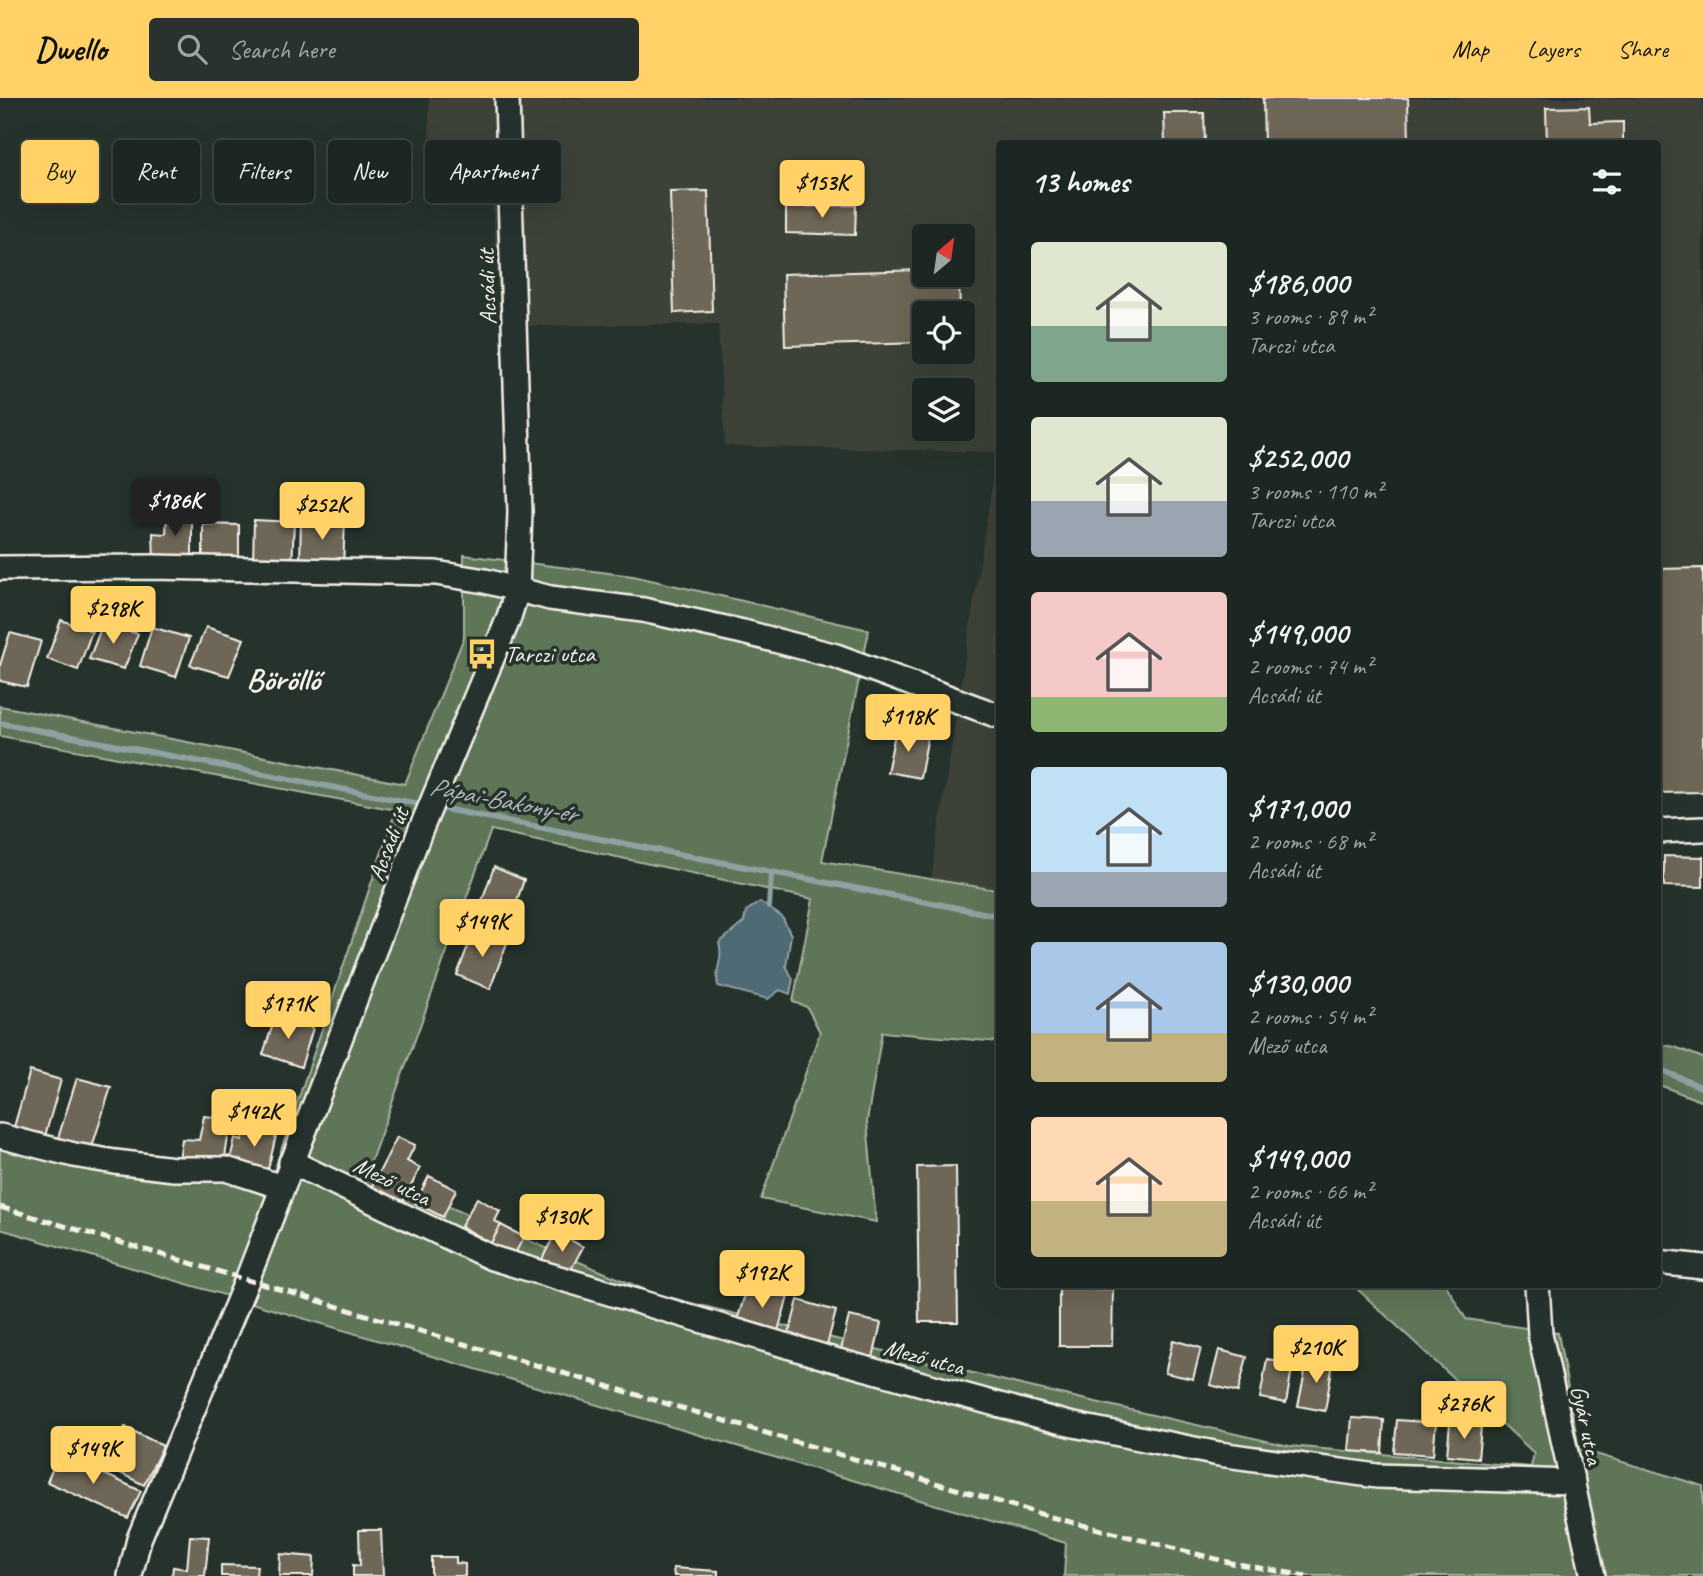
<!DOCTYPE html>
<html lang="en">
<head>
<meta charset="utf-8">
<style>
  :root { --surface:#1c2622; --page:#29322f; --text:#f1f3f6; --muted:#a0a5a5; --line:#3a4340; --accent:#ffd166 }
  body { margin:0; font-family:Caveat,sans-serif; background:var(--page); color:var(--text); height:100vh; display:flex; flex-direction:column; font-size:26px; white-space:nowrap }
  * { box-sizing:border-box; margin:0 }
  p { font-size:23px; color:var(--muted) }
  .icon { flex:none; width:38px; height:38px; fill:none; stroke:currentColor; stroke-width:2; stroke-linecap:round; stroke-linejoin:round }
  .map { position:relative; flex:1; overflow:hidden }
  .drawer { position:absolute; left:996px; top:42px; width:665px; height:1148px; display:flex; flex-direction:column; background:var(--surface); border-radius:7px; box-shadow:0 7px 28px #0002,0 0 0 2px var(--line) }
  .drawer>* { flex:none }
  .banner { position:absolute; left:21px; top:42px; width:665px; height:63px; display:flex; gap:14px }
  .needle { width:46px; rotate:29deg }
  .buttons { position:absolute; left:912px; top:126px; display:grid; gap:14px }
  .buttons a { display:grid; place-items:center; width:63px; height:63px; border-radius:7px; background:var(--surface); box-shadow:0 7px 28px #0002,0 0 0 2px var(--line); font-size:35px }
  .price { position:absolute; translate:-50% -60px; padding:0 16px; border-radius:7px; background:var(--accent); color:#111; font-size:23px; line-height:46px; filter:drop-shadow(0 2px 4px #0008) }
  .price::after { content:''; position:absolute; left:50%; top:42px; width:21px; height:16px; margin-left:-10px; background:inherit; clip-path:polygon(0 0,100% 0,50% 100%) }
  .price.current { background:#222; color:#fff }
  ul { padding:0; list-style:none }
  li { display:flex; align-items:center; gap:21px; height:175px; padding:0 35px }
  li span { display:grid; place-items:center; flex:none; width:196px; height:140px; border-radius:7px; color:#555 }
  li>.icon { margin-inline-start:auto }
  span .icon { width:84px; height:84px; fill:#fffc; stroke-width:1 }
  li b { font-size:30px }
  h2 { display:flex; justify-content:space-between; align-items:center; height:84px; padding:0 35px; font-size:30px }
  .chip { padding:0 24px; border-radius:7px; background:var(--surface); box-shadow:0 7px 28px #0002,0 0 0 2px var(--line); font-size:24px; line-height:63px }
  .chip.current { background:var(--accent); color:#111 }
  header { display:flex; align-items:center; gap:42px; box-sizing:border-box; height:98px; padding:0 35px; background:var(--accent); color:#111 }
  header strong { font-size:33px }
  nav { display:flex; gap:38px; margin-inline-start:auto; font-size:24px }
  .search { width:490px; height:63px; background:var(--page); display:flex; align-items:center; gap:18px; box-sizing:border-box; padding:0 24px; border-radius:7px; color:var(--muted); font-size:26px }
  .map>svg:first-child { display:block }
  .built { fill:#3c4239; fill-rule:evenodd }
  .green { fill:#5e7458; stroke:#a9b2a0; stroke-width:2 }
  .water { fill:#4e6b74; stroke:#90a1a2; stroke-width:2 }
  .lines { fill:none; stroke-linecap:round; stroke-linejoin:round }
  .stream { stroke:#90a1a2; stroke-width:6 }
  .building { fill:#6e6656; stroke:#f4f1e8; stroke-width:2 }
  .minor-casing { stroke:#f4f1e8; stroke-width:28 }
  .minor { stroke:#26332d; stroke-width:23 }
  .rail { stroke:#f4f1e8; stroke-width:5; stroke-dasharray:10 5; stroke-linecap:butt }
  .labels { text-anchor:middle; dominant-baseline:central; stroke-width:7; stroke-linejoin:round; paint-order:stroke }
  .street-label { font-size:24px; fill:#f4f1e8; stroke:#26332d }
  .poi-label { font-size:24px; fill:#f4f1e8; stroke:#26332d; text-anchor:start }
  .water-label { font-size:26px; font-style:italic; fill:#b2bbba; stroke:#26332d }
  .district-label { font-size:32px; font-weight:bold; fill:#f4f1e8; stroke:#26332d }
</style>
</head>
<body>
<header>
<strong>Dwello</strong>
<div class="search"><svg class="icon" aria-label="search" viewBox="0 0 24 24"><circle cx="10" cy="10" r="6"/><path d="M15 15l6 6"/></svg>Search here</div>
<nav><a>Map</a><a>Layers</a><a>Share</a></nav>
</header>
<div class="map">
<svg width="1703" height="1478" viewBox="0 0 1703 1478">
  <rect width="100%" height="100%" fill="#26332d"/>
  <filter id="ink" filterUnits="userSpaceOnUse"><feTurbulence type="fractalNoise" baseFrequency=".0143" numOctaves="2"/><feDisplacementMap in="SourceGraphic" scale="14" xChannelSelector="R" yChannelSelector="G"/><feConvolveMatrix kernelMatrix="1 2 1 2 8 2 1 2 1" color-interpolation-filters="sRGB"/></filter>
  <g filter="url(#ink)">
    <!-- built -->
    <path class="built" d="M429,0h1274v692h-46v-646h-658v755h-2v-9l-66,-10 66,-428 -272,-6 -7,-122 -218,2 -8,-134 -62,1zM924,138h38v39h-38zM924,215h38v39h-38zM924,292h38v39h-38z"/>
    <!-- green -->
    <g class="green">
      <path d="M464,457l169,21 236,54 -47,231 175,29v8l2,1v143l-117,-10 -15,89 9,101 -115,-23 59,-167 -13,-25 -14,-5 20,-103 -322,-69 -124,342 288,122 366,91 268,61 242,21 3,-14 -181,-168h93l20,34 92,14 21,116 124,37v90h-639l2,-33 -1066,-314v-100l63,18 210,27 123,-364 -396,-74v-30l405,78 59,-147z"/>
      <path d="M1657,946l18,3 28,11v44l-46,-18z"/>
    </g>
    <!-- water -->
    <path class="water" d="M760,804l22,15 9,18 -5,31 7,13 -3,15 -10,-4 -12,9 -50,-13c-4,-18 6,-26 1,-43l25,-21 2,-11z"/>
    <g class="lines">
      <!-- stream -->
      <g class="stream">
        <path d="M0,625l999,193"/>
        <path d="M769,809l2,-34"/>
        <path d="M1657,970l46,20"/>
      </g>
    </g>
    <!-- building -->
    <g class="building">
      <path d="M1263,0h145l1,46h-145z"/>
      <path d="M1589,9l1,16 33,-1v22h-76l-1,-36z"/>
      <path d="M1164,15h40l1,31h-40z"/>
      <path d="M708,93l4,120 -38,2 -4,-121z"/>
      <path d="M856,107l-1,30 -69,-2v-26z"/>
      <path d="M924,172v5h35l1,38h-36v29l-139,4 -2,-72z"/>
      <path d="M167,413h25v49h-38l-1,-27 13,1z"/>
      <path d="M301,420l44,3 -2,46 -43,-3z"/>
      <path d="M254,422l40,2 -2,43 -39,-2z"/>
      <path d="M203,426l36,1v39l-36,-1z"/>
      <path d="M1703,470v224l-46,1v-224z"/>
      <path d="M61,522l31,11 -14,39 -31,-11z"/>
      <path d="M103,525l35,11 -14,35 -35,-10z"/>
      <path d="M999,527v84h-1z"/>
      <path d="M152,529l37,11 -13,39 -36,-11z"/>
      <path d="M206,529l38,12 -15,37 -39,-11z"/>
      <path d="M10,535l31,8 -14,46 -27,-6v-16z"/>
      <path d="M896,631l32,7 -8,42 -33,-6z"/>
      <path d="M1664,758l39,1v30l-39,-1z"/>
      <path d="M494,769l30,13 -13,38 -31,-12z"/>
      <path d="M474,832l33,13 -17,46 -33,-14z"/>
      <path d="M276,917l37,13 -12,39 -38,-13z"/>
      <path d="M30,973l31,9 -16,56 -31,-9z"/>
      <path d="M77,980l34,9 -19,60 -34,-9z"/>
      <path d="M204,1018l27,3 -7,44 -45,-3 3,-21 17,1z"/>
      <path d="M245,1029l31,9 -8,33 -38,-9 5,-22 7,2z"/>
      <path d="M397,1039l18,8 -8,16 13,7 -18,36 -31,-16z"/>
      <path d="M956,1068l2,156h-39l-2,-155z"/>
      <path d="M429,1078l27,14 -13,27 -28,-14z"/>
      <path d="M477,1100l23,13 -5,10 6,4 -10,18 -30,-17z"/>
      <path d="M501,1127l23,12 -10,18 -23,-12z"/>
      <path d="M556,1134l27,15 -15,28 -27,-14z"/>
      <path d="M996,1144h3v38h-1z"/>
      <path d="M748,1186l40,13 -12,40 -40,-13z"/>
      <path d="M1059,1190l54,1 -1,57h-53z"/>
      <path d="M798,1202l38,11 -10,38 -38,-11z"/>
      <path d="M849,1218l32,7 -9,39 -32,-8z"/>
      <path d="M1173,1242l28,8 -8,31 -28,-6z"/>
      <path d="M1219,1252l28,7 -9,35 -28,-7z"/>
      <path d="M1308,1260l25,5 -8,48 -27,-5z"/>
      <path d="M1267,1261l26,4 -7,40 -26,-5z"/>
      <path d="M1352,1320l32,2 -2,33 -33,-2z"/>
      <path d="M1397,1322l39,3 -3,32 -39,-3z"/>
      <path d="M1450,1325l31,4 -3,31 -31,-3z"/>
      <path d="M125,1329l38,19 -19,39 -38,-19z"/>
      <path d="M59,1355l82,38 -13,27 -81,-36z"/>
      <path d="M359,1432h22l2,46h-30v-11l7,1z"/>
      <path d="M190,1438l19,1 -4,39h-33l1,-9 14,2z"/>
      <path d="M280,1456l34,3 -1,19h-34z"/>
      <path d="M431,1459h25v6l9,1v12h-34z"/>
      <path d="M221,1467l36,1 -1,10h-35z"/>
      <path d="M673,1470l45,3v5h-44z"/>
    </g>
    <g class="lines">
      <!-- minor casing -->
      <g class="minor-casing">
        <g id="minor">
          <path d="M0,470l152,-1 284,6 49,8 65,17 93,12 100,22 93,24 160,59"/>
          <path d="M1657,733l46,-2"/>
          <path d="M0,1038l74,19 41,7 59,7h52l56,18"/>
          <path d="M291,1064l201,96 339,101 238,65 150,30 158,22 196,6"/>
          <path d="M1657,1164l46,5"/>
          <path d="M1537,1186l3,50 53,242"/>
          <path d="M130,1478l9,-37 108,-259 174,-451 87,-209 9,-29 3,-79 -13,-414"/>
        </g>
      </g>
      <!-- minor -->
      <use href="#minor" class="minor"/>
      <!-- rail -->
      <path class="rail" d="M0,1109l1051,310 181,46 74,13"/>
    </g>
  </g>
  <!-- icons -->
  <defs>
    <g id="bus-bare" transform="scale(2.415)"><path d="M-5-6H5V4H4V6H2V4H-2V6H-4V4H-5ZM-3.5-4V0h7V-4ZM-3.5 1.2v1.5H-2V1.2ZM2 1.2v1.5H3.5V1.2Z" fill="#ffd166" stroke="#26332d" stroke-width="2.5" paint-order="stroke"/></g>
  </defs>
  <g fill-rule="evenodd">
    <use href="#bus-bare" x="482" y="556"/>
  </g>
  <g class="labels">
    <!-- street labels -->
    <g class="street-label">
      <text transform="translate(487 189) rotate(-92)">Acsádi út</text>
      <text transform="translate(388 746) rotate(-69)">Acsádi út</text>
      <text transform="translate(392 1083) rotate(26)">Mező utca</text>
      <text transform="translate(924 1259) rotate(15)">Mező utca</text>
      <text transform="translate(1587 1327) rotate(78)">Gyár utca</text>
    </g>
    <!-- poi labels -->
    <g class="poi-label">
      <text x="505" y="556">Tarczi utca</text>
    </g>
    <!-- water labels -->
    <g class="water-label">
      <text transform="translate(503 702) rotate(11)">Pápai-Bakony-ér</text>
    </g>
    <!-- district labels -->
    <g class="district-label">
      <text x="283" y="581">Böröllő</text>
    </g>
  </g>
</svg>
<div class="buttons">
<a><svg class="needle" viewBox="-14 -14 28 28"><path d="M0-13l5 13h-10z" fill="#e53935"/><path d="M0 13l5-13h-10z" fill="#a0a5a5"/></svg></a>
<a><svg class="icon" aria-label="locate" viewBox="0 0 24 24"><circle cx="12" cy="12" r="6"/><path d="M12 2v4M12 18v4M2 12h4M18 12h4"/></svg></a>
<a><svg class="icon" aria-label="layers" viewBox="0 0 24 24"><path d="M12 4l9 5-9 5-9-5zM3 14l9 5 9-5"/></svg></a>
</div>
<b class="price" style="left:822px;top:122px">$153K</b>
<b class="price current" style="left:175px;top:440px">$186K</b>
<b class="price" style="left:322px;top:444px">$252K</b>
<b class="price" style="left:113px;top:548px">$298K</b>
<b class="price" style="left:908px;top:656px">$118K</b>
<b class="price" style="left:482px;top:861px">$149K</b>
<b class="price" style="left:288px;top:943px">$171K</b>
<b class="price" style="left:254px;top:1051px">$142K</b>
<b class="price" style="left:562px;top:1156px">$130K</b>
<b class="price" style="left:762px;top:1212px">$192K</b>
<b class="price" style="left:1316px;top:1287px">$210K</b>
<b class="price" style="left:1464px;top:1343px">$276K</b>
<b class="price" style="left:93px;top:1388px">$149K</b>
<div class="banner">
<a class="chip current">Buy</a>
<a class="chip">Rent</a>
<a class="chip">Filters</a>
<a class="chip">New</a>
<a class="chip">Apartment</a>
</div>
<section class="drawer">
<h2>13 homes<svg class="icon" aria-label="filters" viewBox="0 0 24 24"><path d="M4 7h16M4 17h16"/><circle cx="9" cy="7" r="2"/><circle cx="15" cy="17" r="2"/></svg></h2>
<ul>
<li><span style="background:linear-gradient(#dfe7d0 60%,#7fa58c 0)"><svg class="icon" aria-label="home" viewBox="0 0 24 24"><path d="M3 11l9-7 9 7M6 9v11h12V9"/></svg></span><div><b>$186,000</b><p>3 rooms · 89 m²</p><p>Tarczi utca</p></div></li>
<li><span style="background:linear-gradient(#dfe7d0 60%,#9aa5b1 0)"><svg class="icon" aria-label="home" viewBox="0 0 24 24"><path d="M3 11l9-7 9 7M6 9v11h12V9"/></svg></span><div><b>$252,000</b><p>3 rooms · 110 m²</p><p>Tarczi utca</p></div></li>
<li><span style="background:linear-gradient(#f6c9c9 75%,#8fb573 0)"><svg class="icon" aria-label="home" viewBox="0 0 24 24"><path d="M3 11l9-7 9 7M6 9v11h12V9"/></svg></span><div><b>$149,000</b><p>2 rooms · 74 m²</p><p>Acsádi út</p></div></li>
<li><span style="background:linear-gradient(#bfe0f5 75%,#9aa5b1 0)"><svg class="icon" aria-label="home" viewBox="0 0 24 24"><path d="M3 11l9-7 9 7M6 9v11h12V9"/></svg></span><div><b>$171,000</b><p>2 rooms · 68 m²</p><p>Acsádi út</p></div></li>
<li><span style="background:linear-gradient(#a9c7e8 65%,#c2b280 0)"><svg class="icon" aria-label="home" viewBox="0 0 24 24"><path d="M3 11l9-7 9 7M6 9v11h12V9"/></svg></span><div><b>$130,000</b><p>2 rooms · 54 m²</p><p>Mező utca</p></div></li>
<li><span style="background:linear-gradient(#ffd9b3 60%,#c2b280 0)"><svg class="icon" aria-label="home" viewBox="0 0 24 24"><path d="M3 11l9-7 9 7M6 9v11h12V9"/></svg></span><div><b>$149,000</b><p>2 rooms · 66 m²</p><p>Acsádi út</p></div></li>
</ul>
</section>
</div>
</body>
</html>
